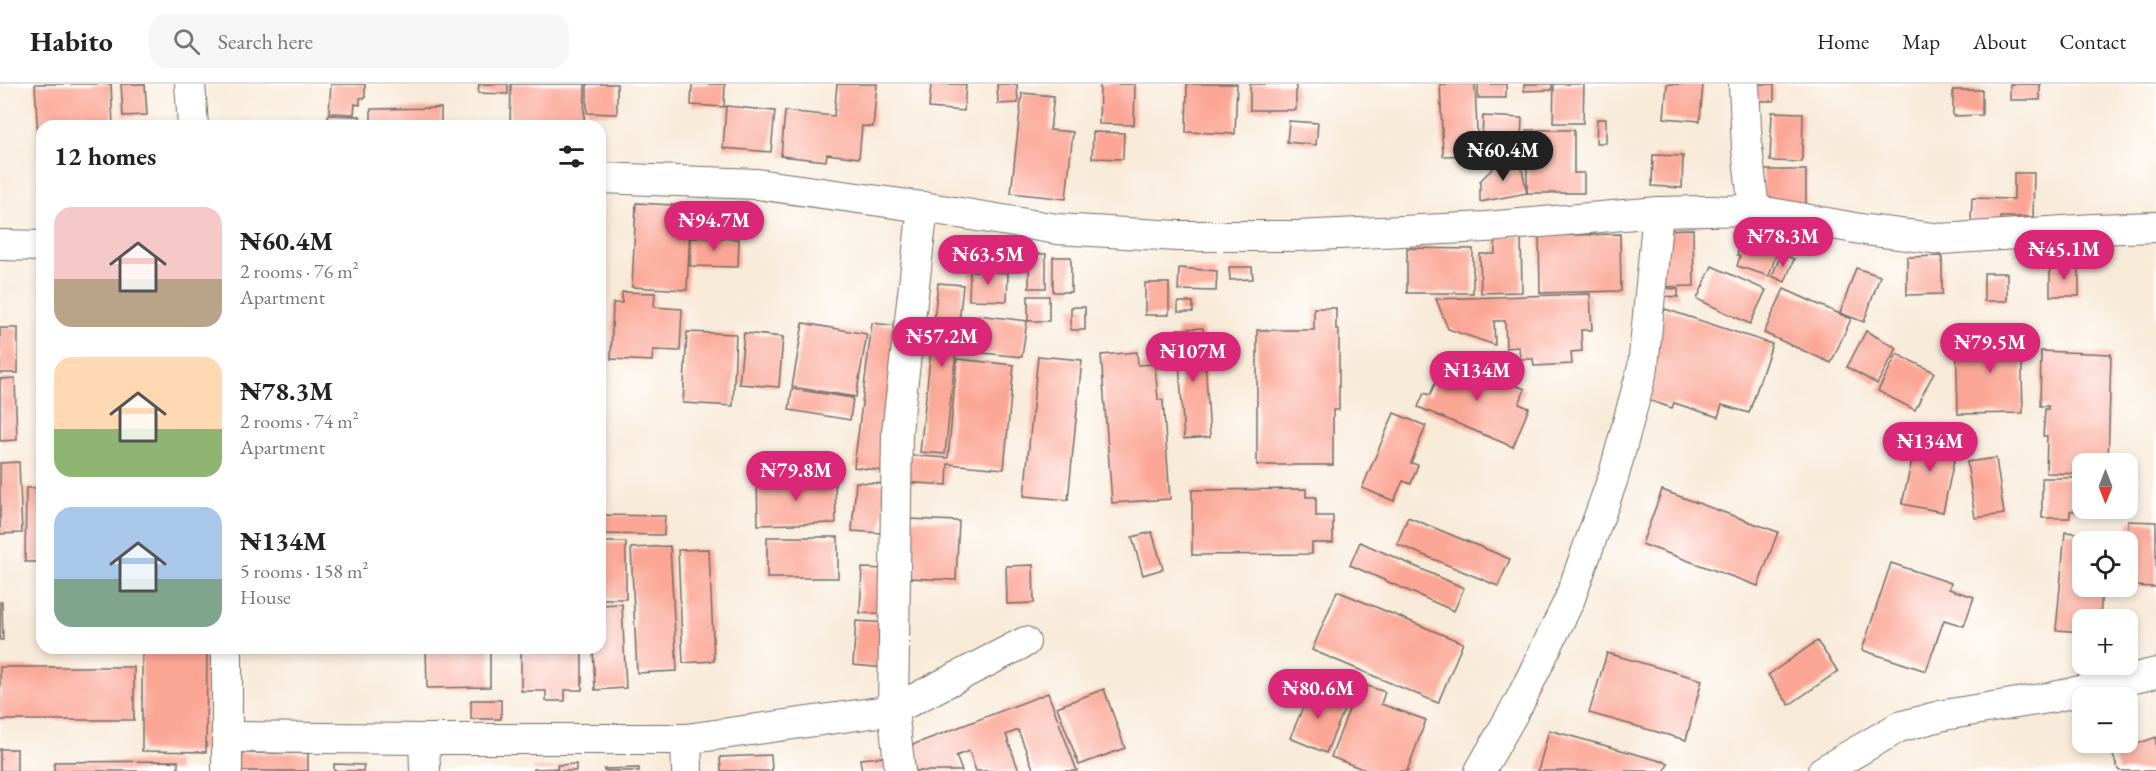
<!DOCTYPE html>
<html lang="en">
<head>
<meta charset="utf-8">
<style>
  :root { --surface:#fff; --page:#f6f6f6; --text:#222; --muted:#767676; --line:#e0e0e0; --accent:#db2777 }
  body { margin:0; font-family:"EB Garamond",serif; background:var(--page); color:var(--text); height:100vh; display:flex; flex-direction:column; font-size:22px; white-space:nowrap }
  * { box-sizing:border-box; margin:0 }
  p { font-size:20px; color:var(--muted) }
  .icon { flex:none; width:33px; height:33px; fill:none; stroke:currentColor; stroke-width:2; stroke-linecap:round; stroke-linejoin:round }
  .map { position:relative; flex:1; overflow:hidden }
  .drawer { position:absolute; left:36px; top:36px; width:570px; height:534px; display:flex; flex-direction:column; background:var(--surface); border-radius:18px; box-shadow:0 3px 9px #0003 }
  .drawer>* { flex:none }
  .needle { width:39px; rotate:180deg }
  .controls { position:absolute; left:2072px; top:369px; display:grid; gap:12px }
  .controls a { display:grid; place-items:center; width:66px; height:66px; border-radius:12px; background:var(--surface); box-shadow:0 3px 9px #0003; font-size:30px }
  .price { position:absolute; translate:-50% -51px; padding:0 14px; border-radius:21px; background:var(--accent); color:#fff; font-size:20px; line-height:39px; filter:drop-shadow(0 2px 3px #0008) }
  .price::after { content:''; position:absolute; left:50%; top:36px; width:18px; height:14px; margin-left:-9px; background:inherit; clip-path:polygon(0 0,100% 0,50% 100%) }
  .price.selected { background:#222; color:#fff }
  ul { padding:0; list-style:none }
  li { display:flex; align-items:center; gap:18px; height:150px; padding:0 18px }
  li span { display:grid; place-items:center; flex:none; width:168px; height:120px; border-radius:18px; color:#555 }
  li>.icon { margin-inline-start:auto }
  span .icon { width:72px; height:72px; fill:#fffc; stroke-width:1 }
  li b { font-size:26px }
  h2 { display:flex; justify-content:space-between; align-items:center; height:72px; padding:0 18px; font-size:26px }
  header { display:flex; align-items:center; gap:36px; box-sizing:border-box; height:84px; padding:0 30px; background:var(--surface); border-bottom:2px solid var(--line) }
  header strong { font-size:28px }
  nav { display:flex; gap:33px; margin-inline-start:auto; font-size:21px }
  .search { width:420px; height:54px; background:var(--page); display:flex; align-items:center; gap:15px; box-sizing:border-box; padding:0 21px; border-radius:18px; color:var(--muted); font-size:22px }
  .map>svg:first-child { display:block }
  .building { fill:#fba694 }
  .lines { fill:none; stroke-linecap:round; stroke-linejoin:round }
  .minor-casing { stroke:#736e68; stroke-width:32 }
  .minor { stroke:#fff; stroke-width:30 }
</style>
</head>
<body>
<header>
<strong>Habito</strong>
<div class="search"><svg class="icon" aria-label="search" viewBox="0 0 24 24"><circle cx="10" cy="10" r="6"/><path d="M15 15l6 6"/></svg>Search here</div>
<nav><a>Home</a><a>Map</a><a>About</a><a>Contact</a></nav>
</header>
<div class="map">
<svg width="2156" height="687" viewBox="0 0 2156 687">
  <rect width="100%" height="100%" fill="#fff"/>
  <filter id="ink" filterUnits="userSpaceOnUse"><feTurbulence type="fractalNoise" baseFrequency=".0167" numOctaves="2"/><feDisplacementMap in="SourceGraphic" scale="12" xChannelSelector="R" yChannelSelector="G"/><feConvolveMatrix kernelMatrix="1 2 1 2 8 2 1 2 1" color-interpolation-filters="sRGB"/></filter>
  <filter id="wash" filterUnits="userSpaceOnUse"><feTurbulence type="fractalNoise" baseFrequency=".008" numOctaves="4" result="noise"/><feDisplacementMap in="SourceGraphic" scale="24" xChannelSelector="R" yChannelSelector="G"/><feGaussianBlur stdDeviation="1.35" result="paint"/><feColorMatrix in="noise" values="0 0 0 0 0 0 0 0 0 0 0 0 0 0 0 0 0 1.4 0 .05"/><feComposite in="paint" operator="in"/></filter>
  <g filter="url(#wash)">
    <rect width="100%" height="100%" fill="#f8ead8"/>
    <g id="blocks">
      <!-- building -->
      <g class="building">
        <path d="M35,0h76l2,42h-71v33l-3,1z"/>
        <path d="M121,0h24l2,31 -24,1z"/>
        <path d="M331,0h34v14h-5v7l-5,-1 -1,10 -25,-1z"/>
        <path d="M479,0h29v10l-30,-1z"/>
        <path d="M511,0h74l-1,42h-74z"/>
        <path d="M587,0h30v30l-30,-1z"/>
        <path d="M692,0h33l-1,23 -33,-2z"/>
        <path d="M837,0h40l-4,43 -11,-1 -3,32 -32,-4 -1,7 -45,-5 4,-45 49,5z"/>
        <path d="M931,0h35l-2,27 -35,-3z"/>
        <path d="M997,0h20l1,19 -20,1z"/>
        <path d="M1100,0h35l-1,41 -35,-1z"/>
        <path d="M1187,0h50l-2,50 -49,-2z"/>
        <rect x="1250" y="0" width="46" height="26"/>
        <path d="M1440,0h35l3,71 -35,1z"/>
        <rect x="1478" y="0" width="28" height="14"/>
        <path d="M1524,0h28v6l-28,1z"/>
        <path d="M1554,0h30l-1,39h-30z"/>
        <path d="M1667,0h36l-3,37 -36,-3z"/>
        <rect x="1752" y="0" width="22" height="17"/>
        <rect x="2010" y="0" width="30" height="16"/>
        <path d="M1953,6h29v25l-29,1z"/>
        <path d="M1022,9l32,3 -4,34 23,2 -7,67 -55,-6z"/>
        <path d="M726,22l49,5 -4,41 -48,-4z"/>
        <path d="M441,24v18h-70v-17z"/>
        <path d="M1772,28l31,1 -1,49 -32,-1z"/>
        <path d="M328,31l32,1v6h4v4h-36z"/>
        <path d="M1483,32l39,2 -2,41 -39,-1z"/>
        <path d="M1597,35h9v24h-10z"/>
        <path d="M1289,37l29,2 -2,22 -29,-3z"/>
        <path d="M1527,46h47v43h10v20h-57z"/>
        <path d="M1093,48l31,1 -1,26 -31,-1z"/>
        <path d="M1653,71l30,1 -1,32 -30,-2z"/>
        <path d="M1500,77l21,3 6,29 -47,9v-21z"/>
        <path d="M1763,86h43v37h-42z"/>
        <path d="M2014,89h20l-1,44h-33v7l-29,-1 1,-25 42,1z"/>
        <path d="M636,119l55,3 -4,84 -55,-3z"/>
        <path d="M1693,145l1,57 -37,1 -1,-57z"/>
        <path d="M1746,145l35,11 -12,36 -32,-10 3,-10 -3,-1z"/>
        <path d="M1620,150l1,57 -81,2 -1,-57z"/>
        <path d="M1521,152l1,56 -41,1 -1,-39h15v-17z"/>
        <path d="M690,154l49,1 -1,28 -48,-1z"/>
        <path d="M1407,164l66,1v44h-66z"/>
        <rect x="1029" y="170" width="17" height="34"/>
        <path d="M1781,170l13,5 -9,23 -13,-6z"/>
        <path d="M1942,172v38l-35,1v-38z"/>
        <rect x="1053" y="173" width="18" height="35"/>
        <path d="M1712,182l54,24 -16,34 -53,-25z"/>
        <rect x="2050" y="182" width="29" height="30"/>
        <path d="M1229,183h23l1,12 -23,1z"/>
        <path d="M1179,184l38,3 -1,20 -38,-1z"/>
        <path d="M1856,184l24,8 -16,46 -24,-9z"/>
        <path d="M970,187l38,2 -1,28 -38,-1z"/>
        <rect x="1984" y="189" width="23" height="28"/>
        <path d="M938,199l25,2 -18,169 -25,-2z"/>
        <rect x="1145" y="199" width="24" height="32"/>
        <path d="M1664,204l14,1v8l-14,-1z"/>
        <path d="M1784,205l67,30 -20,44 -67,-30z"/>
        <path d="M622,208l33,1 -1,14 28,2 -2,42 -27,-1 -1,11 -41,-2 2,-56h9z"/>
        <path d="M1590,210l2,36h-11l1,21 -11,1 1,12 -38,2 -1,-7h-13l-1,-12 -13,1 -1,-27h-11l1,24 -47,-16 -12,-30z"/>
        <rect x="1028" y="212" width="21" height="25"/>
        <rect x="1178" y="218" width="15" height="10"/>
        <rect x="1071" y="223" width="14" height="23"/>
        <path d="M1314,224h22v21h3v81h-6v55h-76v-135h57z"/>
        <path d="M1665,225l107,35 -23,69 -27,-8 -4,12 -44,-14 -2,5 -36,-12z"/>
        <path d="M978,231l49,6 -5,36 -49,-5z"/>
        <path d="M803,239l64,11 -11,63 -64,-10z"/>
        <path d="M872,239l36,4 -18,145 -36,-5z"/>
        <rect x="0" y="244" width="18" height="45"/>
        <path d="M1203,244l7,109 -26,2 -7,-110z"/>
        <path d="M1866,247l31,17 -20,36 -30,-17z"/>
        <path d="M687,248l49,2 -3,72 -50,-3z"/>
        <path d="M744,249l39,4 -4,50 -40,-3z"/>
        <path d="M2021,250l2,79 -65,1 -2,-79z"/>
        <path d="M2041,267l70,3 -3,110h-26v10l-36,-1 1,-37h-4l2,-27h3v-3h-8z"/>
        <path d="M1137,268l1,13 17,-1 3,36h5l7,99 -58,4 -11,-148z"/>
        <path d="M1897,270l37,18 -19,38 -37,-19z"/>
        <path d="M1038,272l44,4 -14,140 -44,-4z"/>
        <path d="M1446,273l79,32 -6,15 10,4 -16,39 -95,-40 6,-14 6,2z"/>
        <path d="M957,275l57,6 -10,104 -56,-5 -1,21 -45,-3 1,-27 45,3z"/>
        <path d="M15,294l2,62 -17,1v-62z"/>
        <path d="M792,305l61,9 -3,22 -61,-10z"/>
        <path d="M1394,329l32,13 -15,37 7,2 -7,19 -8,-3 -9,20 -32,-13z"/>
        <path d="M1918,349l40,9 -15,70 -41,-8z"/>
        <path d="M1996,374l8,56 -29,4 -8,-56z"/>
        <path d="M19,378l3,71 -22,1v-71z"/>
        <path d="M2042,394h40v30h29v3h-41v7h-28z"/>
        <path d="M835,396l1,43 -78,2 -1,-43z"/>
        <path d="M856,398l30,2 -5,49 -29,-2z"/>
        <path d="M26,404h16v74h-17z"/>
        <path d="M1306,405v8h10v19h17v27h-21v11l-120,1v-65z"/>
        <path d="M1662,406l116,42 -20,54 -116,-42z"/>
        <path d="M600,431l65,1 -1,19 -64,-1z"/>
        <path d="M1408,433l102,42 -12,27 -101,-42z"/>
        <path d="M908,435l51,2 -3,59 -50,-2z"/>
        <path d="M2128,437l28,1v65l-29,-1z"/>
        <path d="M1152,448l11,37 -20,6 -11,-38z"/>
        <path d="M2065,448l42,4 -1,6h-24v44h20l-2,34h-18v12l-26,-2z"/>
        <rect x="767" y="453" width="71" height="41"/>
        <rect x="600" y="458" width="26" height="57"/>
        <path d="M1360,458l104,46 -10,23 -104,-46z"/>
        <path d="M670,462l7,125 -40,2 -6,-125z"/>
        <path d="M709,465l5,112 -31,2 -5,-113z"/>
        <path d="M1891,479l60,20 -2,6 25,8 -10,29 -20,-6 -18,51 -64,-21z"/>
        <path d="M1033,481l1,38 -27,1 -1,-38z"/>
        <path d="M862,484l24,1 -1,45 -25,-1z"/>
        <path d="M1337,507l126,52 -25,60 -126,-53z"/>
        <path d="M0,518h2l1,38h-3z"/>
        <path d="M622,520l4,84 -31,2 -2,-42h7v-43z"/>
        <path d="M856,537l32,2 -2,45 -33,-3z"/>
        <path d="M1817,557l21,30 -49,34 -21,-30z"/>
        <path d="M426,564h64v39l-63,1z"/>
        <path d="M521,564h61v42h-17v11h-19v-10h-25z"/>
        <path d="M142,569h65l-1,99 -64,-1z"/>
        <path d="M1607,569l95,27 -16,60 -97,-27z"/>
        <rect x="0" y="583" width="134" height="53"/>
        <path d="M1359,599l26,9 -4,12 45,16 -19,51h-39l-37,-14z"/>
        <path d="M1311,604l36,15 -21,50 -36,-15z"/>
        <path d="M1104,605l21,59 -46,17 -22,-58z"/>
        <path d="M1048,609l29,78h-43l-16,-41 -12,5 13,36h-43l-7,-20 -13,5 6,15h-46l-9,-24z"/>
        <rect x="471" y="616" width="30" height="19"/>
        <path d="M1549,646l119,33 -3,8h-127z"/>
        <path d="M2156,653v34h-37l-7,-18z"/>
        <rect x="0" y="665" width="17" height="22"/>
        <rect x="232" y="669" width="76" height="18"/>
        <path d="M771,671l1,16h-51l-1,-14z"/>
        <path d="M895,672l1,15h-34l-2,-12z"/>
        <path d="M178,677v10h-124v-9z"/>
        <path d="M334,680l30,1 -1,6h-29z"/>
        <path d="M576,680v7h-18l-1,-6z"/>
        <path d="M556,684v3h-23v-2z"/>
        <path d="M639,684v3h-35v-2z"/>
      </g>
    </g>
  </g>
  <g filter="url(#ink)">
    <use href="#blocks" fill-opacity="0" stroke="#736e68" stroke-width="1.5"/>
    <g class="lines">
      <!-- minor casing -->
      <g class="minor-casing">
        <g id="minor">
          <path d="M190,0l3,42"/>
          <path d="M1744,0l3,64 7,62"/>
          <path d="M600,94l157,6 166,23 134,22 121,7h119l189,-9 172,-15 96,-2 112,20 75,9 153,-10 62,-2"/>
          <path d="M0,161l42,1"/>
          <path d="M227,653l197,2h262l207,-29 132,-68"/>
          <path d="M424,655l1,32"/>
          <path d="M686,655l1,32"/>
          <path d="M227,687v-123"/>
          <path d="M900,687l-7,-61 4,-278 26,-225"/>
          <path d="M1480,687l40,-70 49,-100 44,-123 30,-111 15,-155"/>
          <path d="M1823,687l76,-44 45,-12 110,-18 102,-24"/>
        </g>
      </g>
      <!-- minor -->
      <use href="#minor" class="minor"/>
    </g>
  </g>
</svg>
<div class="controls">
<a><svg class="needle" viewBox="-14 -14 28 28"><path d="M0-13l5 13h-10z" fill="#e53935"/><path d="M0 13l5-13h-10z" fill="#767676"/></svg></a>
<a><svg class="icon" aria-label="locate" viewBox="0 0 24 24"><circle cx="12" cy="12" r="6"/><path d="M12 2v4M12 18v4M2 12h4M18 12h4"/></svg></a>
<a>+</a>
<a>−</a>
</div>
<b class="price selected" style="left:1503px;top:98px">₦60.4M</b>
<b class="price" style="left:714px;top:168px">₦94.7M</b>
<b class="price" style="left:1783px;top:184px">₦78.3M</b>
<b class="price" style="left:2064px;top:197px">₦45.1M</b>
<b class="price" style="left:988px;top:202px">₦63.5M</b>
<b class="price" style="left:942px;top:284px">₦57.2M</b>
<b class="price" style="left:1990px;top:290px">₦79.5M</b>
<b class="price" style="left:1193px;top:299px">₦107M</b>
<b class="price" style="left:1477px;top:318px">₦134M</b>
<b class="price" style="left:1930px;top:389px">₦134M</b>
<b class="price" style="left:796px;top:418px">₦79.8M</b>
<b class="price" style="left:1318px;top:636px">₦80.6M</b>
<section class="drawer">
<h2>12 homes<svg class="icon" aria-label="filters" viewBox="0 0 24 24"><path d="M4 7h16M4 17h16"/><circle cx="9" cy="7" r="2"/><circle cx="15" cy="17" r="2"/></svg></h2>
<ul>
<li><span style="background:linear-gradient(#f6c9c9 60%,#b9a48a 0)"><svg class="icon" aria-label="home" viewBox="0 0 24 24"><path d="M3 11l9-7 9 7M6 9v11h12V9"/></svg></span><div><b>₦60.4M</b><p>2 rooms · 76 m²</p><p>Apartment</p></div></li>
<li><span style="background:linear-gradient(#ffd9b3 60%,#8fb573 0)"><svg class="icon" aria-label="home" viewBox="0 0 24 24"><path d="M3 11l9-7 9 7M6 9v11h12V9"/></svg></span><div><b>₦78.3M</b><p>2 rooms · 74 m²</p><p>Apartment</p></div></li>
<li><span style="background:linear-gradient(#a9c7e8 60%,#7fa58c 0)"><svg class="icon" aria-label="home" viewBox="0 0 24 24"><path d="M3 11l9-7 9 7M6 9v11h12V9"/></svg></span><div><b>₦134M</b><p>5 rooms · 158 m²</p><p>House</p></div></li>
</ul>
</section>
</div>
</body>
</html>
